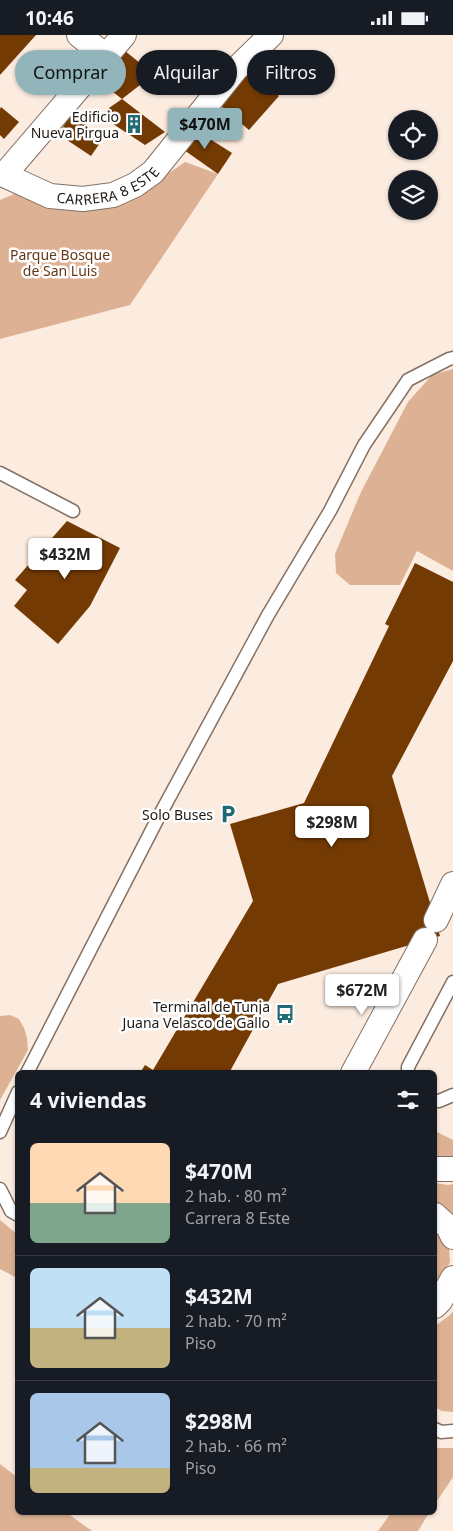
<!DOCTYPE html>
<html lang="es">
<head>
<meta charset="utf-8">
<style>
  :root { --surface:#171b24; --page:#242831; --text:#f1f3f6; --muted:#9ea1a6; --line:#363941; --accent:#92b5bb }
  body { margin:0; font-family:"Noto Sans",sans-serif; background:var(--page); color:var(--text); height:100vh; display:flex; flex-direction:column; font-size:19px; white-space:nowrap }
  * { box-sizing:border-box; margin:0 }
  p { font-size:16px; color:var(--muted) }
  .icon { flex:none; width:28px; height:28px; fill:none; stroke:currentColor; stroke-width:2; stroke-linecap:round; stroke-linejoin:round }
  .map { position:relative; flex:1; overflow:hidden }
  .panel { position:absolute; left:15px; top:1035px; width:422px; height:445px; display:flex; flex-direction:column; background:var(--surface); border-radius:8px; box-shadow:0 1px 4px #0004 }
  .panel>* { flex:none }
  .top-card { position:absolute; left:15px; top:15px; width:424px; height:45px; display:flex; gap:10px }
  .tools { position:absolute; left:388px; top:75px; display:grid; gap:10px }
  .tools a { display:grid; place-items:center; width:50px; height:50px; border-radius:50%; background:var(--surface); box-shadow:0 1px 4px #0004; font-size:25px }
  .price { position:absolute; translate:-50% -42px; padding:0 11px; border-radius:5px; background:#fff; color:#222; font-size:16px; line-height:32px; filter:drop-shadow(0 1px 2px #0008) }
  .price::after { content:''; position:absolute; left:50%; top:30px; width:15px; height:11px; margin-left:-8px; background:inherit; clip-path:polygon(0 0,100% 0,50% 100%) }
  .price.on { background:var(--accent); color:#111 }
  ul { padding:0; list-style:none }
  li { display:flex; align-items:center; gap:15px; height:125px; padding:0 15px }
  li+li { border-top:1px solid var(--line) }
  li span { display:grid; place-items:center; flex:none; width:140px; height:100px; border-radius:8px; color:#555 }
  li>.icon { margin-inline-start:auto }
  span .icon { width:60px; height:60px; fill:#fffc; stroke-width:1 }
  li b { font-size:21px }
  h2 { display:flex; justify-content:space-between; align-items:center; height:60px; padding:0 15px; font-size:21px }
  .chip { padding:0 18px; border-radius:22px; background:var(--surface); box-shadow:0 1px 4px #0004; font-size:18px; line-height:45px }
  .chip.on { background:var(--accent); color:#111 }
  .status { display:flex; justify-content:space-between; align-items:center; height:35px; padding:0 25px; background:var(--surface); direction:ltr }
  .status svg { height:14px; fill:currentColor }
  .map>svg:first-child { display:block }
  .green { fill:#ddb294 }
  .building { fill:#733a03 }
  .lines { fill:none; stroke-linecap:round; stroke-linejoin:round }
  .lane-casing { stroke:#847165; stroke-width:15 }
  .street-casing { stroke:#847165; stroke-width:26 }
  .lane { stroke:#fff; stroke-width:12 }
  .street { stroke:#fff; stroke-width:24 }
  .labels { text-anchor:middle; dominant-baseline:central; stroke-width:5; stroke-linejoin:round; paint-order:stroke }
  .poi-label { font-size:14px; fill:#201914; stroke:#fff; text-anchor:end }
  .street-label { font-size:14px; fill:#201914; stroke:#fff }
  .park-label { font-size:14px; fill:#633816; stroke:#fff }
</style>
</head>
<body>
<div class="status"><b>10:46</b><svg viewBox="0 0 49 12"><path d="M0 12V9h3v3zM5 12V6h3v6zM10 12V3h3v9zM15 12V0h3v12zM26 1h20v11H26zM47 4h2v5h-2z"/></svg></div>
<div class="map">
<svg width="453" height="1496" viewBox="0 0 453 1496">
  <rect width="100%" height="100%" fill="#fcebdf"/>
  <!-- green -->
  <g class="green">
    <path d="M185,127l33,12 -88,131 -130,34v-139l14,-6 63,8 47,2z"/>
    <path d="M453,334v202l-36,-20 -17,34h-50l-14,-12 -1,-19 26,-62 47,-90 24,-27z"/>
    <path d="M10,980l9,4 5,9 3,10 1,12 -28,50v-84z"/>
    <path d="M435,1096l18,9v21h-18z"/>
    <path d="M435,1148l13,2 5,-1v39l-18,-14z"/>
    <path d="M0,1185l17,14v44l-17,-9z"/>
    <path d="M435,1192l14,19 1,16 -15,28z"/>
    <path d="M453,1276v101l-11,-1 -7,-4v-81l15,-11z"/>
    <path d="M435,1413h18v29l-18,27z"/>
    <path d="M0,1429l17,13 1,36h49l25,18h-92z"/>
    <path d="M391,1478h38l-11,18h-40z"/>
  </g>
  <!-- building -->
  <g class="building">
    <path d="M0,0h36l-36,40z"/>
    <path d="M120,12l25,20 -5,18 -18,14 -27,-21 13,-17 7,5z"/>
    <path d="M244,27l35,34 -30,34 -35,-30z"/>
    <path d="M122,64l43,33 -20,13 -44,-29 8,-8z"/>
    <path d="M1,72l18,15 -15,17 -4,-4v-26z"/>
    <path d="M71,80l33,22 -13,19 -33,-22z"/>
    <path d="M191,92l41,26 -14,21 -41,-29z"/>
    <path d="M67,486l53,27 -30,58 -32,38 -44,-38 13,-16 -12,-10z"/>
    <path d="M415,528l38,19v79l-61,115 48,160 -162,48 -49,89h-89l5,-8 8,5 100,-169 -23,-77 74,-21 85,-177 -4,-2z"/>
  </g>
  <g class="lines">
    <!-- lane casing -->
    <g class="lane-casing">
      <g id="lane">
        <path d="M0,438l73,38"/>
        <path d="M27,1038l130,-253 111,-205 62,-104 34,-66 44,-65 41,-21 4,-1"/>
        <path d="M408,1038v-6l45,-85"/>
        <path d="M435,1066h4l14,-6"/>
        <path d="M0,1097l18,-40"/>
        <path d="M0,1154l11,22 7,4"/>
        <path d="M435,1394l6,3 12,-1"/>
      </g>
    </g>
    <!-- street casing -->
    <g class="street-casing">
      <g id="street">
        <path d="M79,0l27,21"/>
        <path id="s1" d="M4,140l46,21 33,3 30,-4 22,-10 18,-13 82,-102 36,-35"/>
        <path d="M4,140l120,-140"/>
        <path d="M436,885l17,-36"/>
        <path d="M353,1038l72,-133"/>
        <path d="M435,1134h18"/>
        <path d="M435,1180l13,12 5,10"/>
        <path d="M435,1271l5,-5 13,-23"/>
      </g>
    </g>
    <!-- lane -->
    <use href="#lane" class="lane"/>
    <!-- street -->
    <use href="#street" class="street"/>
  </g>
  <!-- icons -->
  <defs>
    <g id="building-bare" transform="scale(1.5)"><path d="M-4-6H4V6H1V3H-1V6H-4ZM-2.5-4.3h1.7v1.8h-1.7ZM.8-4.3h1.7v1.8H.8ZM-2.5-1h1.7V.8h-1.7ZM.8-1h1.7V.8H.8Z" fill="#1f6a73" stroke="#fff" stroke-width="2.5" paint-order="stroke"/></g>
    <g id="parking-bare" transform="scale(1.5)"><path d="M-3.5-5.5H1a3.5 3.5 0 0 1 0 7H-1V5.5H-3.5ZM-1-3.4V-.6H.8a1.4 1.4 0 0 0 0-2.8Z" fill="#1f6a73" stroke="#fff" stroke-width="2.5" paint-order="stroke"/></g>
    <g id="bus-bare" transform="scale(1.5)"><path d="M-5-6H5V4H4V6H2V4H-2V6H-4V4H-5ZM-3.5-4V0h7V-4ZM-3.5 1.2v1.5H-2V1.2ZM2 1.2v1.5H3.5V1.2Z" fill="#1f6a73" stroke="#fff" stroke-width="2.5" paint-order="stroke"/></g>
  </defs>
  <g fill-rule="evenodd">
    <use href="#building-bare" x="134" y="89"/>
    <use href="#parking-bare" x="228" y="779"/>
    <use href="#bus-bare" x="285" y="979"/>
  </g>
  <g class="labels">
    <!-- poi labels -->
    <g class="poi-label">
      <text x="119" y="81">Edificio<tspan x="119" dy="16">Nueva Pirgua</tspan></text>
      <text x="213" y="779">Solo Buses</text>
      <text x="270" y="971">Terminal de Tunja<tspan x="270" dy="16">Juana Velasco de Gallo</tspan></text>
    </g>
    <!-- street labels -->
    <g class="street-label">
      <text stroke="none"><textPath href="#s1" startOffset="111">CARRERA 8 ESTE</textPath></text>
    </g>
    <!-- park labels -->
    <g class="park-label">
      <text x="60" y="219">Parque Bosque<tspan x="60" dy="16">de San Luis</tspan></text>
    </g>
  </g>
</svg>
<div class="tools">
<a><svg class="icon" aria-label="locate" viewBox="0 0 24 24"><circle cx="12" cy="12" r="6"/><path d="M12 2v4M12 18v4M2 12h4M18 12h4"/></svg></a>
<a><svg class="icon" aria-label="layers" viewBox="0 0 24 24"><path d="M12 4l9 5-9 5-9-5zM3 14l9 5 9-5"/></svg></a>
</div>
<b class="price on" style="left:205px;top:115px">$470M</b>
<b class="price" style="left:65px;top:545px">$432M</b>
<b class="price" style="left:332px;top:813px">$298M</b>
<b class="price" style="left:362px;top:981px">$672M</b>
<div class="top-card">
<a class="chip on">Comprar</a>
<a class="chip">Alquilar</a>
<a class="chip">Filtros</a>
</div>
<section class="panel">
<h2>4 viviendas<svg class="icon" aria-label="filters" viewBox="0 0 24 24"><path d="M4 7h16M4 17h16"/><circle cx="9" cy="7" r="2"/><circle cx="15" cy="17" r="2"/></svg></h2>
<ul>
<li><span style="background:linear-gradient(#ffd9b3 60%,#7fa58c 0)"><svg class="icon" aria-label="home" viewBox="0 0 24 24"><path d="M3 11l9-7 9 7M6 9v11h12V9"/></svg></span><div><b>$470M</b><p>2 hab. · 80 m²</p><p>Carrera 8 Este</p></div></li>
<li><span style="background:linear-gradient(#bfe0f5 60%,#c2b280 0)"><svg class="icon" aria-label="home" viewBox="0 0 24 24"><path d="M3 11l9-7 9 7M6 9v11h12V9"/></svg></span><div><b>$432M</b><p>2 hab. · 70 m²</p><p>Piso</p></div></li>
<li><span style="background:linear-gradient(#a9c7e8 75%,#c2b280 0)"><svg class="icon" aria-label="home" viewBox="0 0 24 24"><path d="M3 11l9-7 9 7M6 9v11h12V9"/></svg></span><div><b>$298M</b><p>2 hab. · 66 m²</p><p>Piso</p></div></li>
</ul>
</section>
</div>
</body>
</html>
